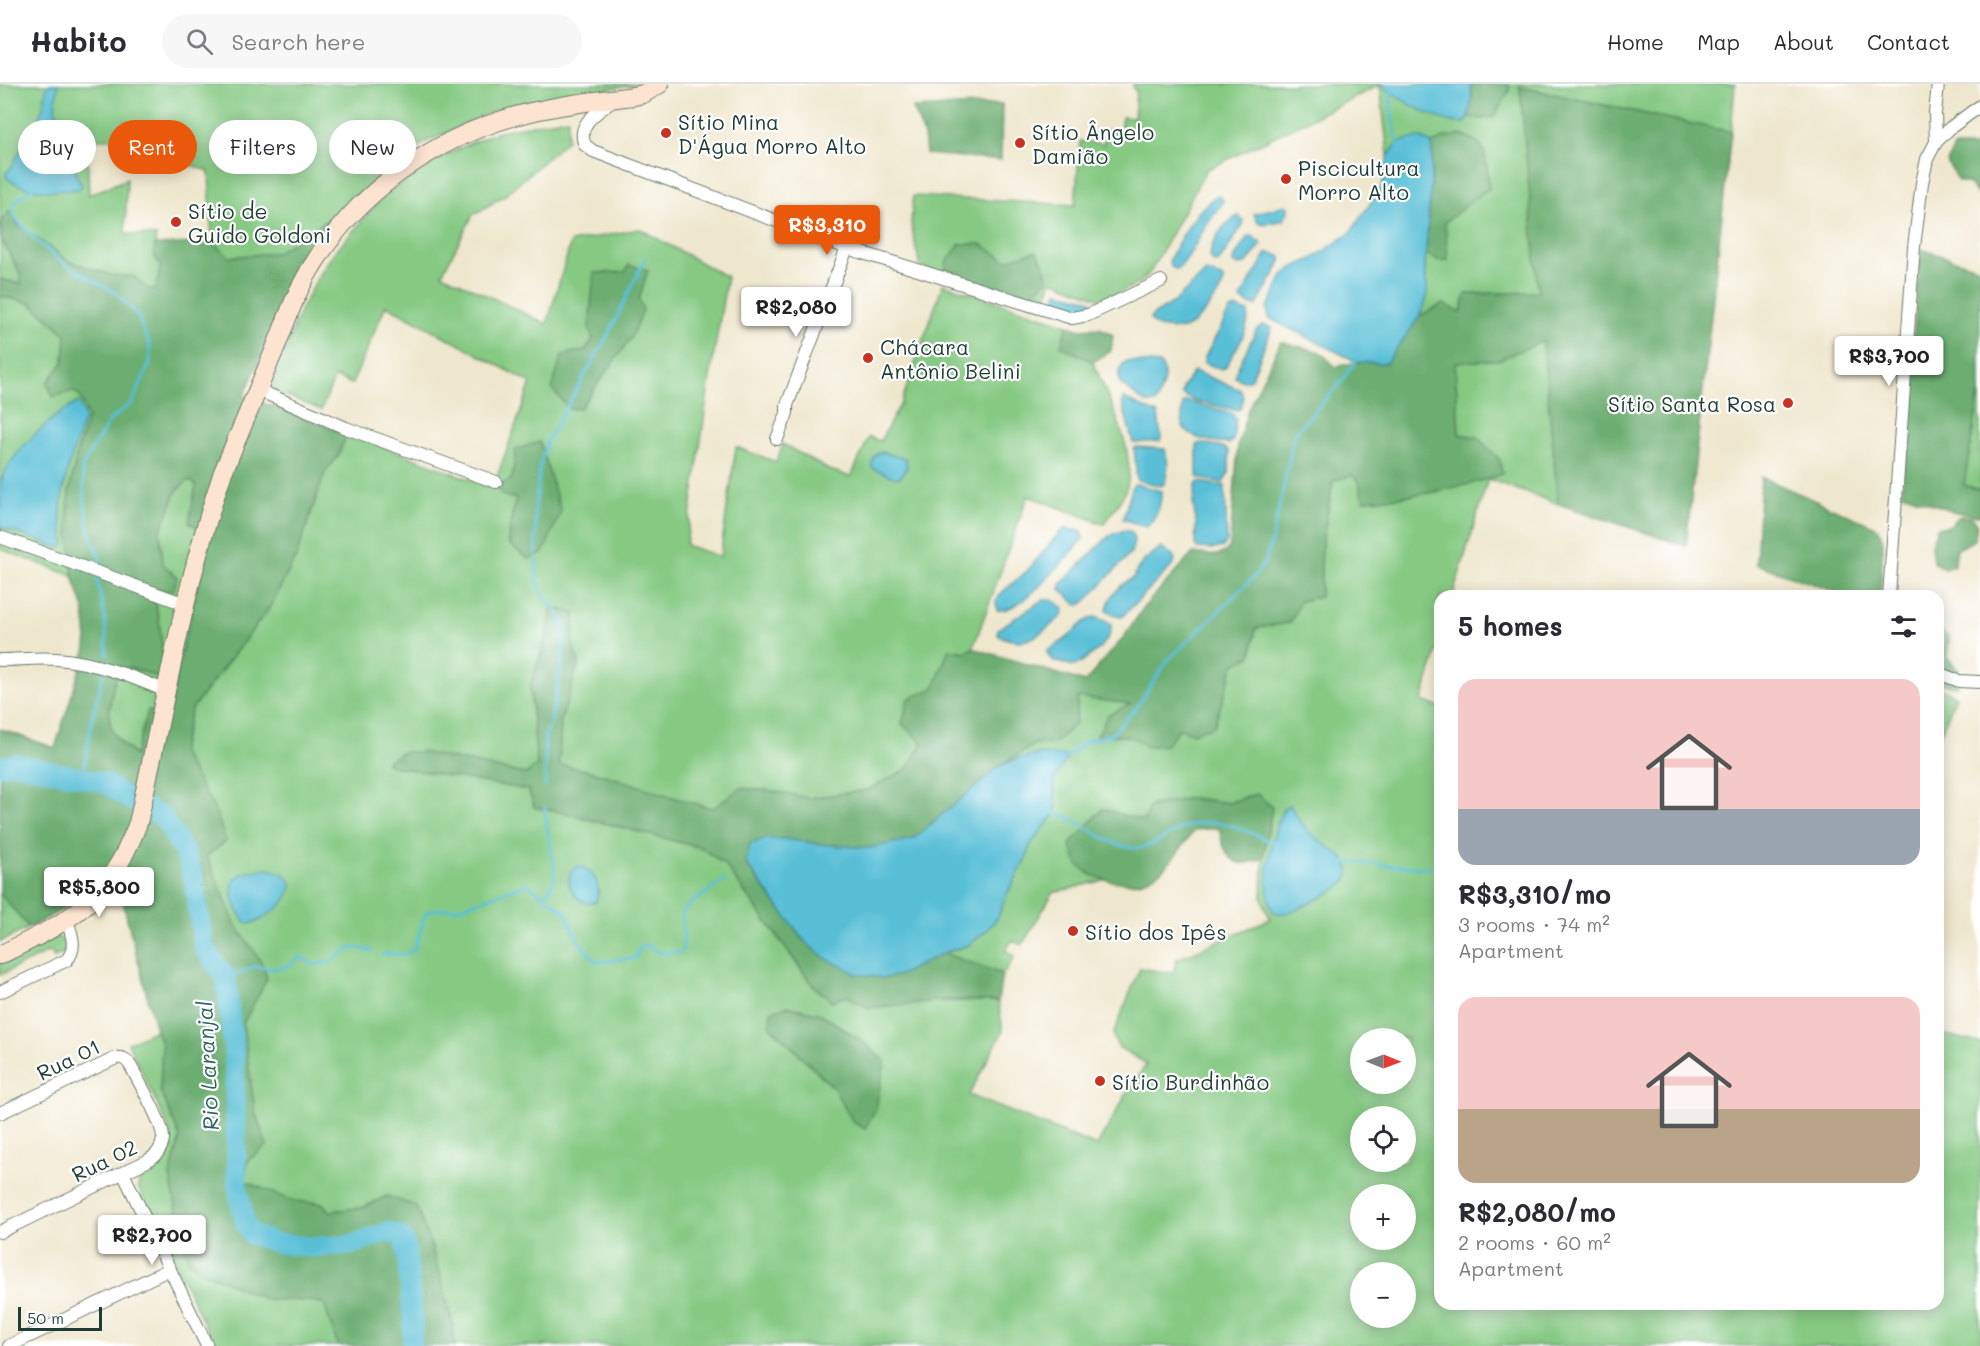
<!DOCTYPE html>
<html lang="en">
<head>
<meta charset="utf-8">
<style>
  :root { --surface:#fff; --page:#f7f7f7; --text:#2b2b33; --muted:#7c7c81; --line:#e1e1e2; --accent:#ea580c }
  body { margin:0; font-family:Mali,sans-serif; background:var(--page); color:var(--text); height:100vh; display:flex; flex-direction:column; font-size:22px; white-space:nowrap }
  * { box-sizing:border-box; margin:0 }
  p { font-size:20px; color:var(--muted) }
  .icon { flex:none; width:33px; height:33px; fill:none; stroke:currentColor; stroke-width:2; stroke-linecap:round; stroke-linejoin:round }
  .map { position:relative; flex:1; overflow:hidden }
  .sheet { position:absolute; left:1434px; top:506px; width:510px; height:720px; display:flex; flex-direction:column; background:var(--surface); border-radius:18px; box-shadow:0 3px 15px #0003 }
  .sheet>* { flex:none }
  .hud { position:absolute; left:18px; top:36px; width:570px; height:54px; display:flex; gap:12px }
  .needle { width:39px; rotate:91deg }
  .buttons { position:absolute; left:1350px; top:944px; display:grid; gap:12px }
  .buttons a { display:grid; place-items:center; width:66px; height:66px; border-radius:50%; background:var(--surface); box-shadow:0 3px 15px #0003; font-size:30px }
  .scale { position:absolute; left:18px; bottom:15px; width:84px; box-sizing:border-box; padding-left:6px; border:3px solid #1f3d34; border-top:0; font-size:16px; line-height:21px; white-space:nowrap; color:#1f3d34; -webkit-text-stroke:4px #fff; paint-order:stroke }
  .price { position:absolute; translate:-50% -51px; padding:0 14px; border-radius:6px; background:#fff; color:#222; font-size:20px; line-height:39px; filter:drop-shadow(0 2px 3px #0008) }
  .price::after { content:''; position:absolute; left:50%; top:36px; width:18px; height:14px; margin-left:-9px; background:inherit; clip-path:polygon(0 0,100% 0,50% 100%) }
  .price.selected { background:var(--accent); color:#fff }
  ul { padding:0; list-style:none }
  li { display:grid; align-content:center; gap:12px; height:318px; padding:0 24px }
  li span { display:grid; place-items:center; height:186px; border-radius:18px; color:#555 }
  li>.icon { margin-inline-start:auto }
  span .icon { width:108px; height:108px; fill:#fffc; stroke-width:1 }
  li b { font-size:26px }
  h2 { display:flex; justify-content:space-between; align-items:center; height:72px; padding:0 24px; font-size:26px }
  .chip { padding:0 21px; border-radius:27px; background:var(--surface); box-shadow:0 3px 15px #0003; font-size:21px; line-height:54px }
  .chip.selected { background:var(--accent); color:#fff }
  header { display:flex; align-items:center; gap:36px; box-sizing:border-box; height:84px; padding:0 30px; background:var(--surface); border-bottom:2px solid var(--line) }
  header strong { font-size:28px }
  nav { display:flex; gap:33px; margin-inline-start:auto; font-size:21px }
  .search { width:420px; height:54px; background:var(--page); display:flex; align-items:center; gap:15px; box-sizing:border-box; padding:0 21px; border-radius:33px; color:var(--muted); font-size:22px }
  .map>svg:first-child { display:block }
  .green { fill:#85c983; stroke:#52835c; stroke-width:1.5; fill-rule:evenodd }
  .forest { fill:#6cad71; stroke:#467552; stroke-width:1.5; fill-rule:evenodd }
  .water { fill:#59bfd7; stroke:#3c7e86; stroke-width:1.5 }
  .lines { fill:none; stroke-linecap:round; stroke-linejoin:round }
  .stream { stroke:#59bfd7; stroke-width:3 }
  .river { stroke:#59bfd7; stroke-width:20 }
  .street-casing { stroke:#68786a; stroke-width:14 }
  .secondary-casing { stroke:#68786a; stroke-width:20 }
  .street { stroke:#fff; stroke-width:12 }
  .secondary { stroke:#fde4d1; stroke-width:18 }
  .poi-dot { fill:#c8321e; stroke:#fff; stroke-width:2 }
  .labels { text-anchor:middle; dominant-baseline:central; stroke-width:4.5; stroke-linejoin:round; paint-order:stroke }
  .poi-label { font-size:21px; fill:#1f3d34; stroke:#fff; text-anchor:start }
  .street-label { font-size:21px; fill:#1f3d34; stroke:#fff }
  .water-label { font-size:22px; font-style:italic; fill:#306465; stroke:#fff }
</style>
</head>
<body>
<header>
<strong>Habito</strong>
<div class="search"><svg class="icon" aria-label="search" viewBox="0 0 24 24"><circle cx="10" cy="10" r="6"/><path d="M15 15l6 6"/></svg>Search here</div>
<nav><a>Home</a><a>Map</a><a>About</a><a>Contact</a></nav>
</header>
<div class="map">
<svg width="1980" height="1262" viewBox="0 0 1980 1262">
  <rect width="100%" height="100%" fill="#fff"/>
  <filter id="ink" filterUnits="userSpaceOnUse"><feTurbulence type="fractalNoise" baseFrequency=".0167" numOctaves="2"/><feDisplacementMap in="SourceGraphic" scale="12" xChannelSelector="R" yChannelSelector="G"/><feConvolveMatrix kernelMatrix="1 2 1 2 8 2 1 2 1" color-interpolation-filters="sRGB"/></filter>
  <filter id="wash" filterUnits="userSpaceOnUse"><feTurbulence type="fractalNoise" baseFrequency=".008" numOctaves="4" result="noise"/><feDisplacementMap in="SourceGraphic" scale="24" xChannelSelector="R" yChannelSelector="G"/><feGaussianBlur stdDeviation="1.35" result="paint"/><feColorMatrix in="noise" values="0 0 0 0 0 0 0 0 0 0 0 0 0 0 0 0 0 1.4 0 .05"/><feComposite in="paint" operator="in"/></filter>
  <g filter="url(#wash)">
    <rect width="100%" height="100%" fill="#efe7cd"/>
    <!-- green -->
    <g class="green">
      <path d="M0,0h640l-79,12 -68,15 -67,31 -27,16 -60,55 -63,40 -47,4 -17,-15 -3,-71 -97,-32h-25l2,56 38,-16 -2,55 31,2 -2,20 7,9 -4,24h-9l-14,-12 -23,-2 -43,-14 -51,-37 -16,15 19,34 1,11 -21,-5z"/>
      <path d="M1133,0h247l44,27 41,12 4,-6 12,2 28,-28v-7h226l-4,48 -211,-45 19,205 -72,2 -6,18 -18,-8 -25,13c15,-29 5,-35 8,-63l-28,-111 -10,13 -8,-71 -174,85 -55,101 -11,12 -37,17 -51,-20 -9,27 -123,-40 -9,-43 2,-28 162,9 5,-64 24,3 1,-14 15,1 2,-14 12,1 2,-28 -3,-1z"/>
      <path d="M568,34l-1,22 -60,54 -34,21 -31,59 105,50 24,-82 69,-13 87,48 -17,100 -24,168 34,12 16,-110 40,15 7,-18 44,25 24,8 18,-40 11,4 21,-38 42,-119 125,41 -7,21 32,16c14,35 47,93 32,130 -5,11 -14,22 -21,32l-76,-28 -55,152 -8,4 -16,-3 -15,39 -11,55 -16,26 -39,21 -59,8 -36,-7 -32,-3 -28,21c-52,-12 -101,-37 -154,-44l2,-45 18,-57 -6,-16 2,-33 -23,-5 -6,30 -16,48 7,79 -12,8 -104,-22 -29,14 137,24 6,18 14,1 153,39 23,17 88,121 19,15 15,-5 10,6 141,-1 5,30 -34,64 128,51 31,-55 19,-27 -29,-17 -5,-12 27,-67 33,5 4,-14 93,-40 -8,-21 1,-40 9,-50 -16,-14 -28,9 -37,-5 -41,8 -6,16 -42,-13 -23,56 26,15 -52,13 -31,52 -10,-5 -6,11 9,5 -9,15 -4,3 -59,-21 15,-4 40,-32 7,-19 23,-43 2,-10 26,-32 -2,-32 13,-24 -50,2 -17,7 35,-23 40,-19 3,-27 53,7 -33,32 25,-1 43,10 13,-16 35,-3 20,-62 17,-9 5,-27 34,-5 10,-22 20,-4 2,-54 11,-62 19,-6 7,7 4,18 39,-3 40,-6 17,-56 -4,-73 43,-2 45,-20 15,164 -70,-25 -35,116 -13,1v44l-18,61 18,6v597h498v-271l42,10v303h-1525l-2,-22 -22,-80 -44,-48 -25,12 -33,3 -7,-8 -29,-2 -49,-20 4,-21 19,-14 -12,-34 -13,-88 25,-45 -5,-16 -27,-39 -28,-68 19,-15 -45,-90 10,-41 79,-103 26,-50 29,-85 13,-16 9,-23 146,55 38,-105 -145,-78 -34,79 -17,-7 -14,33 -44,-18 -5,-6 28,-75 16,-30 17,-27 49,-56 31,-25 51,-27 36,-15zM648,185l-9,30 -87,90 34,-39zM512,395l31,74 -15,6 -19,-15 1,-19 6,-26 -14,-4 -4,-6 2,-4zM821,930l41,27 23,20 -20,67 -12,-6 -20,-35 -63,-61zM1360,954h46v45h-46zM1360,1032h46v45h-46zM1360,1110h46v45h-46zM1360,1188h46v45h-46z"/>
      <path d="M0,212l30,7 36,31 -2,27 9,30 7,5 8,21 -11,36 -8,40 -1,27 5,56 -73,-27z"/>
      <path d="M1980,304v102l-16,-5z"/>
      <path d="M188,396l8,4 15,51 -44,182 -19,-6 -12,45c-7,-6 -16,-13 -21,-20 -12,-16 -2,-53 5,-70l21,5 18,6 4,-20 -4,-38 -5,-19 5,-11 4,-25 -3,-32 17,-42z"/>
      <path d="M1938,604l18,8 -17,41h-1z"/>
      <path d="M0,809l29,35 -29,14z"/>
      <path d="M57,852l9,7v9l-12,5 -4,-6 -50,24v-12z"/>
      <path d="M156,946l6,15 -2,45 20,47 -10,39 29,94 66,29 48,2 11,3 14,42h-123l-77,-159 3,-14 17,-12 8,-9 5,-12 -1,-9 -42,-88z"/>
    </g>
    <!-- forest -->
    <g class="forest">
      <path d="M1471,0h38v7l-15,26 -13,2 -12,-2 3,-22z"/>
      <path d="M1520,3l211,45 -45,414 -128,-42 -15,-163 -45,19 -43,2 4,72 18,3 23,23 2,14c-45,16 -92,23 -139,26l-4,-18 -7,-7 -19,6 -11,62 -2,54 -20,4 -10,22 -34,5 -5,28 -17,8 -20,62 -21,7 -14,-4 -13,16 -20,2c-14,-14 -30,-12 -49,-11l11,-21 22,-11 -52,-7 -3,27 -20,19 -20,1 -35,22 -87,73 -43,9 -51,-4 -35,-5 -38,25 59,78 20,16 75,17 43,-22 59,21 -4,27 -51,-1 -78,8 -22,-12 -15,5 -18,-15 -89,-121 -23,-17 -153,-39 -14,-1 -7,-18 -136,-24 -6,-4 17,-10h19l103,22 12,-8 -7,-79 16,-48 6,-31 23,5 -2,34 6,16 -18,57 -2,45c53,7 102,32 154,43l28,-20 32,3 36,7 59,-8 39,-21 16,-26 -21,-19 6,-25 26,-11 15,-39 16,3 8,-4 112,34 39,-45 20,-30 49,-54c13,1 30,7 37,-7l8,-101 10,-36 33,-67 39,10 16,15 21,-5 29,1 32,-46 25,-13 18,8 5,-18 72,-2z"/>
      <path d="M1002,20l-1,56 -75,-6 -2,-18 -11,-28z"/>
      <path d="M1460,51c30,5 26,28 29,53l-44,34 3,38h-10l-12,-6 6,-82v-28l13,-7z"/>
      <path d="M1954,63h26v50l-11,-13 -11,-3 -11,-19z"/>
      <path d="M10,127l7,13 51,37 43,14 23,2 14,12h8l5,-24 -7,-9 2,-11 56,-3 17,15 47,-4 63,-40 -37,53 -8,14 -50,116 103,37 -9,23 -13,16 -29,85 -26,50 -79,103 -10,41 35,61 10,29 -19,15 28,68 27,39 5,16 -24,45 12,88 12,34 -19,14 -4,21 49,20 29,2 7,8 33,-3 25,-12 29,10c18,45 34,92 39,140h-117l-14,-42 -11,-3 -48,-2 -66,-29 -9,-8 -5,-11 -15,-75 10,-39 -20,-47 2,-45 -6,-15 -32,-123v-26l-16,-11 -30,31 -49,27 -29,-35v-164l55,19 30,-95 2,-14 -3,-30 -11,-33 -5,-56 1,-27 8,-40 11,-36 -8,-21 -7,-5 -20,6 -6,-14 17,-22 2,-27 -36,-31 -30,-7v-17l21,5 -1,-11 -19,-34 1,-21zM189,396l7,5 -7,37 22,13 -19,72 -25,110 -19,-7 -13,46c-6,-7 -15,-13 -20,-21 -12,-15 -2,-52 5,-69l21,5 18,7 4,-21 -4,-38 -5,-19 5,-11 14,3 4,-15 -14,-13 -3,-32 17,-42z"/>
      <path d="M960,160h21l25,16 30,-9 7,11 5,18 -24,21 -78,-26v-12z"/>
      <path d="M1921,165l59,19v120l-16,97 16,5v26l-24,-4 -54,-19 8,-120z"/>
      <path d="M629,181l19,5 -9,29 4,11 -12,28 -51,70 -11,1 -17,-20 10,-34 24,-5 7,-11 -4,-11 5,-55 31,-1z"/>
      <path d="M1068,241l9,4 23,-1 13,7 -2,16 -18,11 -32,-16z"/>
      <path d="M540,358l21,70 -18,41 -15,6 -19,-15 1,-19 6,-26 -14,-4 -4,-6 2,-4 12,-6 4,-30z"/>
      <path d="M1761,393l115,50 5,7 2,8 -3,53h-40l-1,-2 -83,-29z"/>
      <path d="M1960,432l12,1 5,6 -2,17 -18,9 -3,17 -10,3 -11,-7 -2,-17 6,-17 11,-2z"/>
      <path d="M1938,544l11,10 -2,19 12,14 -2,15 -19,-3z"/>
      <path d="M1257,710l15,13 -9,51c-30,14 -39,-3 -44,-30l-24,2c-14,16 -25,38 -45,48 -19,10 -55,3 -71,-12 -4,-5 -6,-16 -9,-22l33,-35 41,12 6,-15 41,-8 37,5z"/>
      <path d="M787,922l34,8 41,27 23,21 -9,46 -11,21 -12,-7 -20,-35 -63,-61 1,-15z"/>
    </g>
    <!-- water -->
    <g class="water">
      <path d="M50,0h8l-3,25 16,33 1,15 5,20 5,8 -2,4c-23,3 -54,4 -73,-11l-1,-5 5,-5c12,-27 34,-48 35,-79z"/>
      <path d="M1380,0h91c1,13 1,28 -6,39 -23,2 -67,-24 -85,-39z"/>
      <path d="M1422,54l10,6c0,41 -4,80 -7,120 -1,13 5,24 1,37 -6,20 -28,44 -40,62l-29,-1 -88,-44 -2,-9 17,-35 12,-8 16,-7 38,-26 32,-47 6,-30 10,-13 11,-4z"/>
      <path d="M1219,112l4,4 -1,4c-20,20 -25,46 -44,65 -6,0 -8,-2 -9,-8 9,-19 30,-58 50,-65z"/>
      <path d="M1285,121l3,2v4l-4,9 -19,4 -7,-2 -4,-8z"/>
      <path d="M1239,132l4,4v4l-24,38 -5,1 -4,-6c1,-16 14,-35 29,-41z"/>
      <path d="M1248,152h4l10,8 -16,20 -9,1 -4,-2v-3z"/>
      <path d="M1267,169l8,1 6,3v5l-24,43c-5,1 -15,-3 -16,-8z"/>
      <path d="M1206,188l16,5 2,5c-5,13 -26,42 -40,47 -5,1 -13,0 -19,-1 -7,0 -12,-2 -15,-9l3,-4 21,-13z"/>
      <path d="M1058,208l31,7 4,4 -2,3c-14,5 -27,6 -36,-8z"/>
      <path d="M1237,224l11,4c2,18 -14,40 -23,56l-4,1 -17,-6v-4l26,-49z"/>
      <path d="M1263,241l9,3 -21,51 -8,2 -8,-4 1,-6 21,-42z"/>
      <path d="M1127,277l33,3c9,10 1,25 -3,37l-2,2h-10l-25,-20c-3,-8 -1,-17 7,-22z"/>
      <path d="M1194,287l47,19 2,7 -3,12 -5,1 -41,-9 -12,-7 1,-7z"/>
      <path d="M1124,315l34,15 3,24 -1,3 -27,2 -11,-41z"/>
      <path d="M1186,317l45,12 5,5 -3,23 -5,3c-14,-3 -44,-4 -46,-22 -1,-6 1,-13 1,-19z"/>
      <path d="M79,318l6,16c-11,30 -26,70 -24,103 1,8 3,16 4,23l-5,4 -60,-21c0,-13 0,-29 0,-42 7,-29 52,-70 79,-83z"/>
      <path d="M1200,359l23,4 6,5v21l-6,10 -24,-5 -2,-3v-30z"/>
      <path d="M1138,363l27,2 3,16 -3,18 -4,3 -24,-6 -3,-32z"/>
      <path d="M882,368l24,7 1,8 -6,10 -5,1 -24,-10c0,-8 1,-14 10,-16z"/>
      <path d="M1198,398l27,4 2,56 -4,5 -10,2 -16,-1 -2,-4 1,-21 -3,-21 3,-18z"/>
      <path d="M1136,400l25,7c1,12 -5,30 -15,36l-23,-8 10,-34z"/>
      <path d="M1065,445l17,2 1,7 -4,6c-16,17 -58,70 -82,66l-1,-9 4,-7 27,-23 33,-39z"/>
      <path d="M1125,446l7,2 2,9 -3,12 -48,51 -6,1 -17,-16 2,-6 48,-48z"/>
      <path d="M1161,464l12,7 2,5 -2,5 -51,52 -7,-1 -8,-5c0,-13 15,-29 27,-33 2,-12 16,-23 27,-30z"/>
      <path d="M1043,516h10l11,8 -2,8c-23,18 -34,34 -64,19v-6z"/>
      <path d="M1095,533l16,6c3,19 -21,33 -36,43 -10,-3 -25,-2 -28,-14 6,-6 14,-9 21,-15 8,-7 16,-18 27,-20z"/>
      <path d="M1042,670l26,2 -14,25 2,32 -26,32 -2,10 -23,43 -7,19 -12,14 -17,14 -26,8 -43,22 -17,3 -26,-4 -32,-16 -20,-16 -59,-79 4,-19 15,-5h19l35,5 50,4 44,-9 87,-73 17,-7z"/>
      <path d="M1290,721c6,9 11,20 19,27 26,22 69,38 13,65 -15,7 -31,19 -48,16 -14,-22 -3,-85 11,-106z"/>
      <path d="M578,782c17,3 24,22 18,36 -21,7 -38,-26 -18,-36z"/>
      <path d="M265,784l19,6 8,10c-4,17 -11,22 -25,32 -17,11 -23,10 -31,-9 -4,-10 -5,-17 -2,-27l8,-6z"/>
    </g>
    <g class="lines">
      <!-- stream -->
      <g class="stream">
        <path d="M1394,0c-9,21 2,42 4,63"/>
        <path d="M33,100l-3,6 -15,11 -2,9 2,8 21,22 29,24 51,29 21,21 13,32v17l-18,40 -22,17 -28,46 3,40 5,27 11,28"/>
        <path d="M97,494l8,41 2,36"/>
        <path d="M1065,674l22,-17 25,-7 24,-26 31,-47 87,-84 11,-15 7,-22 23,-108 43,-46 20,-28"/>
        <path d="M83,694l9,-60 12,-45"/>
        <path d="M545,702v-50l6,-14 12,-65 2,-30 -7,-15 -15,-17 -6,-16 -2,-68 5,-45 7,-25 61,-106 37,-76"/>
        <path d="M545,723c0,21 13,58 8,75 -1,4 -5,9 -8,13"/>
        <path d="M1054,729c28,6 51,33 80,35 15,1 26,-8 38,-15 41,-22 64,-6 101,9"/>
        <path d="M1346,778l94,7"/>
        <path d="M382,870h23l9,-4 12,-38 14,-3h15l73,-25 38,28c5,19 17,37 31,50l39,-4 3,-9 7,-4 14,8 21,-1 3,-5 -2,-34 7,-8 36,-25"/>
        <path d="M226,894l30,-12 15,3 18,-3 10,-9 17,8 16,-4 14,-11 9,-2 17,3"/>
      </g>
      <!-- river -->
      <path class="river" d="M0,682l15,-3 90,20 22,15 36,19 23,39 7,20 11,72 22,30 8,77 3,131 8,37 6,11 25,9 35,4 41,-2 35,-13 11,3 5,4 3,11 7,68 -1,28"/>
    </g>
  </g>
  <g filter="url(#ink)">
    <g class="lines">
      <!-- street casing -->
      <g class="street-casing">
        <g id="street">
          <path d="M615,15c-15,12 -40,24 -30,46l8,6 254,97 225,70 16,-3 73,-34"/>
          <path d="M1936,58l-1,-29 3,-29"/>
          <path d="M258,306l88,38 150,54"/>
          <path d="M777,355l10,-26v-8l60,-157"/>
          <path d="M0,453l185,67"/>
          <path d="M1889,512l25,-349 8,-64 5,-24 9,-17 14,-14 30,-22"/>
          <path d="M0,576c19,0 38,-3 57,-1 38,3 74,17 109,32"/>
          <path d="M1938,589l21,8 21,1"/>
          <path d="M0,908l67,-32c10,-12 5,-26 0,-39"/>
          <path d="M0,1029l116,-55c7,-1 10,1 14,7 8,15 34,59 33,74 -1,10 -7,17 -16,22l-147,71"/>
          <path d="M123,1089l84,173"/>
          <path d="M9,1262l161,-77"/>
        </g>
      </g>
      <!-- secondary casing -->
      <g class="secondary-casing">
        <path id="secondary" d="M0,871c72,-35 108,-53 138,-132 26,-117 46,-237 85,-351 17,-41 34,-81 51,-121 9,-21 16,-43 26,-63 46,-91 134,-153 231,-176 33,-8 69,-12 103,-16l9,-2 17,-10"/>
      </g>
      <!-- street -->
      <use href="#street" class="street"/>
      <!-- secondary -->
      <use href="#secondary" class="secondary"/>
    </g>
  </g>
  <!-- markers -->
  <g class="poi-dot">
    <circle cx="666" cy="49" r="6"/>
    <circle cx="1020" cy="59" r="6"/>
    <circle cx="1286" cy="95" r="6"/>
    <circle cx="176" cy="138" r="6"/>
    <circle cx="868" cy="274" r="6"/>
    <circle cx="1788" cy="319" r="6"/>
    <circle cx="1073" cy="847" r="6"/>
    <circle cx="1100" cy="997" r="6"/>
  </g>
  <g class="labels">
    <!-- poi labels -->
    <g class="poi-label">
      <text x="678" y="37">Sítio Mina<tspan x="678" dy="24">D'Água Morro Alto</tspan></text>
      <text x="1032" y="47">Sítio Ângelo<tspan x="1032" dy="24">Damião</tspan></text>
      <text x="1298" y="83">Piscicultura<tspan x="1298" dy="24">Morro Alto</tspan></text>
      <text x="188" y="126">Sítio de<tspan x="188" dy="24">Guido Goldoni</tspan></text>
      <text x="880" y="262">Chácara<tspan x="880" dy="24">Antônio Belini</tspan></text>
      <text x="1776" y="319" text-anchor="end">Sítio Santa Rosa</text>
      <text x="1085" y="847">Sítio dos Ipês</text>
      <text x="1112" y="997">Sítio Burdinhão</text>
    </g>
    <!-- street labels -->
    <g class="street-label">
      <text transform="translate(68 975) rotate(-26)">Rua 01</text>
      <text transform="translate(104 1076) rotate(-26)">Rua 02</text>
    </g>
    <!-- water labels -->
    <g class="water-label">
      <text transform="translate(207 982) rotate(-93)">Rio Laranjal</text>
    </g>
  </g>
</svg>
<div class="buttons">
<a><svg class="needle" viewBox="-14 -14 28 28"><path d="M0-13l5 13h-10z" fill="#e53935"/><path d="M0 13l5-13h-10z" fill="#7c7c81"/></svg></a>
<a><svg class="icon" aria-label="locate" viewBox="0 0 24 24"><circle cx="12" cy="12" r="6"/><path d="M12 2v4M12 18v4M2 12h4M18 12h4"/></svg></a>
<a>+</a>
<a>−</a>
</div>
<div class="scale">50 m</div>
<b class="price selected" style="left:827px;top:172px">R$3,310</b>
<b class="price" style="left:796px;top:254px">R$2,080</b>
<b class="price" style="left:1889px;top:303px">R$3,700</b>
<b class="price" style="left:99px;top:834px">R$5,800</b>
<b class="price" style="left:152px;top:1182px">R$2,700</b>
<div class="hud">
<a class="chip">Buy</a>
<a class="chip selected">Rent</a>
<a class="chip">Filters</a>
<a class="chip">New</a>
</div>
<section class="sheet">
<h2>5 homes<svg class="icon" aria-label="filters" viewBox="0 0 24 24"><path d="M4 7h16M4 17h16"/><circle cx="9" cy="7" r="2"/><circle cx="15" cy="17" r="2"/></svg></h2>
<ul>
<li><span style="background:linear-gradient(#f6c9c9 70%,#9aa5b1 0)"><svg class="icon" aria-label="home" viewBox="0 0 24 24"><path d="M3 11l9-7 9 7M6 9v11h12V9"/></svg></span><div><b>R$3,310/mo</b><p>3 rooms · 74 m²</p><p>Apartment</p></div></li>
<li><span style="background:linear-gradient(#f6c9c9 60%,#b9a48a 0)"><svg class="icon" aria-label="home" viewBox="0 0 24 24"><path d="M3 11l9-7 9 7M6 9v11h12V9"/></svg></span><div><b>R$2,080/mo</b><p>2 rooms · 60 m²</p><p>Apartment</p></div></li>
</ul>
</section>
</div>
</body>
</html>
